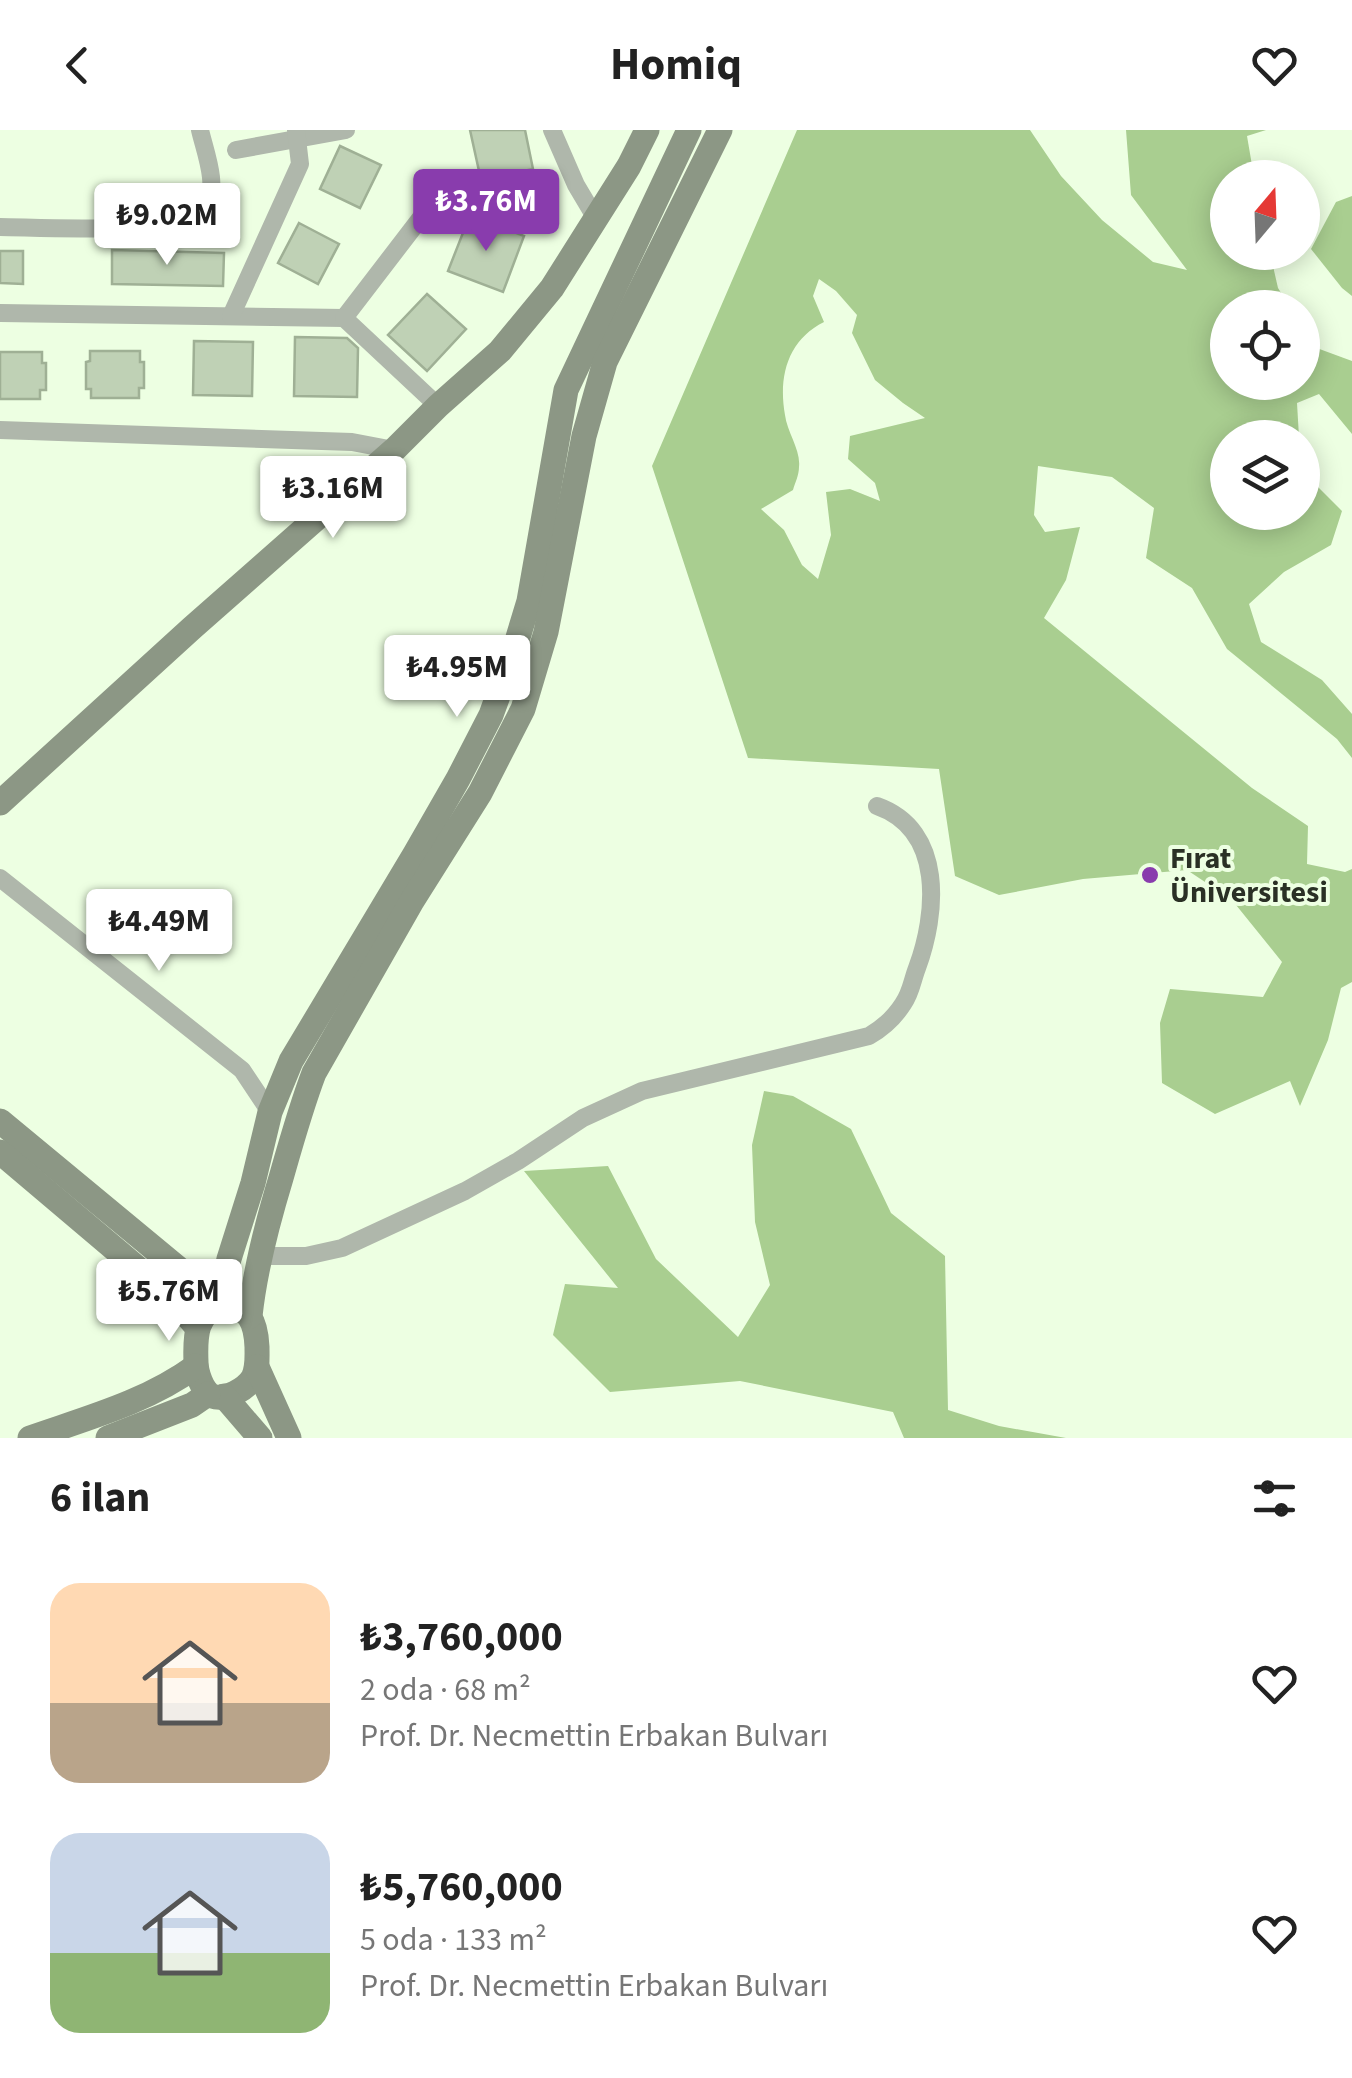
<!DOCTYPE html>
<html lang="tr">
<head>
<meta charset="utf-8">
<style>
  :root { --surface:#fff; --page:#f6f6f6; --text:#222; --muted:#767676; --accent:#893cad }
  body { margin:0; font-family:"Source Sans 3",sans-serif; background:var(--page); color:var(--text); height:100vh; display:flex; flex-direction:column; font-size:38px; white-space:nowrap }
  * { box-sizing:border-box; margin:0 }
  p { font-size:32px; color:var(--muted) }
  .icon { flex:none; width:55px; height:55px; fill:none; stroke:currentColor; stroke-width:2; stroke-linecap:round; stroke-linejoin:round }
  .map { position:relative; height:1308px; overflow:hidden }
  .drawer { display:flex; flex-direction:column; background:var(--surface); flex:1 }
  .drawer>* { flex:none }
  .needle { width:65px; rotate:19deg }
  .controls { position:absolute; left:1210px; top:30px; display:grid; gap:20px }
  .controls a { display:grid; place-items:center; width:110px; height:110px; border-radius:50%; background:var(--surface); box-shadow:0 5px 25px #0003; font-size:50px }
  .price { position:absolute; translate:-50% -85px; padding:0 22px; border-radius:10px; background:#fff; color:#222; font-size:32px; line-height:65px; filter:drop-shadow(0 2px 5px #0008) }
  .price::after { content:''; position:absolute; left:50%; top:60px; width:30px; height:22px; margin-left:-15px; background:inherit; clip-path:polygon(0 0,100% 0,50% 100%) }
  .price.selected { background:var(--accent); color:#fff }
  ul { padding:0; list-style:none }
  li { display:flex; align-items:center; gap:30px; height:250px; padding:0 50px }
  li span { display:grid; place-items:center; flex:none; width:280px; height:200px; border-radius:30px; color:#555 }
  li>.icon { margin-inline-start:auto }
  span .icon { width:120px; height:120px; fill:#fffc; stroke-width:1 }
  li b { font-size:42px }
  h2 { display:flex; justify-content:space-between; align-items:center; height:120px; padding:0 50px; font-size:42px }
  header { display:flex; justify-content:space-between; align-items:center; height:130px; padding:0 50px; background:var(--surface); font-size:45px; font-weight:700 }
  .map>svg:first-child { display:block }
  .forest { fill:#a9ce90; fill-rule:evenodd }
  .building { fill:#bfd1b5; stroke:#9fb095; stroke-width:2.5 }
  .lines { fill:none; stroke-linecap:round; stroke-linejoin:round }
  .street { stroke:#afb7ab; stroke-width:18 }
  .secondary { stroke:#8c9785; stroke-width:25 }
  .poi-dot { fill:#893cad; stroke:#edffe2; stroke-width:4 }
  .labels { text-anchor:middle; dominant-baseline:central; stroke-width:8; stroke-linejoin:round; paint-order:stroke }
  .poi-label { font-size:30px; font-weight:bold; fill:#2a3025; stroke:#edffe2; text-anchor:start }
</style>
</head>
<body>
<header><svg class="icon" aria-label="back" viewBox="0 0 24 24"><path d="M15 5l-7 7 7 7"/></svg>Homiq<svg class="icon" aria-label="heart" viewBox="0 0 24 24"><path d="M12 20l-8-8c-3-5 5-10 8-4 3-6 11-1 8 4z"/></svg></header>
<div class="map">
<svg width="1352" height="1308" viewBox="0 0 1352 1308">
  <rect width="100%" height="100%" fill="#edffe2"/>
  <!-- forest -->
  <g class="forest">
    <path d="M797,0h233l31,46 41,44 51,42 34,8 -56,-75 -5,-65h140l-19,6 7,41 -26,1v74l42,1 8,35 12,19 -62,1v74h74l1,-54 11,19 38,14v73l-33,-40 -22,9 2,34 -71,1v74h74l1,-40 39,39 -11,34 -47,27 -35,32 12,38 61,38 30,34v44l-15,-19 -110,-90 -35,-61 -46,-30 8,-50 -42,-31 -74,-11 -4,49 11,17 35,-5 -14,53 -22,38 208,170 56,38 -1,38 38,8 7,-3v113l-11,6 -13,52 -28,66 -10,-25 -75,33 -53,-31 -2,-60 10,-34 93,8 19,-35 -50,-62 -45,-30 -104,9 -84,16 -44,-19 -16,-107 -191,-11 -96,-292zM819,149l17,12 21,24 -5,18 23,47 28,23 22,15 -75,18 -2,23 27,24 5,18 -30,-12 -24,3 5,43 -13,44 -16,-14 -18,-35 -23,-21 32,-19c2,-7 6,-15 6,-23 2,-17 -12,-35 -14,-52 -7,-39 3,-75 39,-93l-11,-26z"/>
    <path d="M1352,66v100l-10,-8 -31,-39 25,-47z"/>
    <path d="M764,961l29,5 58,33 40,84 54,43 3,154 51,16 67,12h-162l-11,-26 -153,-31 -130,11 -57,-57 12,-51 53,4 -94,-117 84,-5 48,93 82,78 32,-52 -15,-63 -3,-77z"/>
  </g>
  <!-- building -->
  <g class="building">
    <path d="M470,0h55l8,39 -52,11z"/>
    <path d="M340,16l41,19 -21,43 -40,-19z"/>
    <path d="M470,85l54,21 -21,56 -55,-21z"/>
    <path d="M299,93l40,21 -21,40 -40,-21z"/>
    <path d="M112,120l112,3 -1,33 -111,-2z"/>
    <path d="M0,121h23v33l-23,-1z"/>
    <path d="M427,164l39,35 -39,42 -39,-36z"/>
    <path d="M295,207l52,1 11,10 -1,49 -63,-1z"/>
    <path d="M194,211l59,1 -1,54 -59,-1z"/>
    <path d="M90,221h50v11h4v26h-5v10h-48v-9h-5v-27l4,-1z"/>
    <path d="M0,222h42v11h4v27h-6v9h-40z"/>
  </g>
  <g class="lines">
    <!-- street -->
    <g class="street">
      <path d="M552,0l24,55 19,32"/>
      <path d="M236,20l110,-20"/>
      <path d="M0,97c38,0 187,10 206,-21 13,-20 -1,-54 -6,-76"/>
      <path d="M0,183l344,5 79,-103"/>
      <path d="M231,186l69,-152 -4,-34"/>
      <path d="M344,188l94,88"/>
      <path d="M0,300l352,12 42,8"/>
      <path d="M0,748l242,192 28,42"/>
      <path d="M259,1126h47l36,-8 123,-57 53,-30 65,-43 59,-27 227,-55c14,-8 25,-18 34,-32 8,-11 9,-23 14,-36 20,-54 28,-138 -40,-162"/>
    </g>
    <!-- secondary -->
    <g class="secondary">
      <path d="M0,673l192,-175 202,-178 44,-44 62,-55 52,-63 77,-122 18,-36"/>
      <path d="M0,991l186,154 30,31"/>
      <path d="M0,1022l168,142 29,33"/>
      <path d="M223,1174c26,2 33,18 34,43 0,11 1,21 -4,31 -7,11 -27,23 -41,18 -10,-4 -16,-25 -16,-34 -1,-25 -1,-50 27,-58z"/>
      <path d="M219,1175l10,-46 24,-76 17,-71 21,-51 124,-207 43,-75 33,-64 22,-61 16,-53 37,-211 123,-260"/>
      <path d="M250,1186c5,-47 17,-92 31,-138 10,-35 20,-71 33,-105l98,-172 68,-108 43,-84 23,-77 38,-196 21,-74 115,-232"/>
      <path d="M257,1237l32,71"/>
      <path d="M224,1266l36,42"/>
      <path d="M30,1308c57,-20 117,-36 166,-72"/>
      <path d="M108,1308l84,-33 16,-11"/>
    </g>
  </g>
  <!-- markers -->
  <circle class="poi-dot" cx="1150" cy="745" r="10"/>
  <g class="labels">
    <!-- poi labels -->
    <g class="poi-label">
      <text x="1170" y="728">Fırat<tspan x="1170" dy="34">Üniversitesi</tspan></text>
    </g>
  </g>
</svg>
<div class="controls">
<a><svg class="needle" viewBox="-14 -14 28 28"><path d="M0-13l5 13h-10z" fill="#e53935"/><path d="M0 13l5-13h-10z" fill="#767676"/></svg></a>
<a><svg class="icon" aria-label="locate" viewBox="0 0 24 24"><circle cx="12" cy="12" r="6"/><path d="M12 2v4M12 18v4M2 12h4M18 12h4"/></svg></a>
<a><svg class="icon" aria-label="layers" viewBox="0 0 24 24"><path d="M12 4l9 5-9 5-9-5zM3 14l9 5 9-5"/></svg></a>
</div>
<b class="price selected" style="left:486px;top:124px">₺3.76M</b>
<b class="price" style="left:167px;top:138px">₺9.02M</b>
<b class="price" style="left:333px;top:411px">₺3.16M</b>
<b class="price" style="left:457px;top:590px">₺4.95M</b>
<b class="price" style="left:159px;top:844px">₺4.49M</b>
<b class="price" style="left:169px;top:1214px">₺5.76M</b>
</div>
<section class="drawer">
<h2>6 ilan<svg class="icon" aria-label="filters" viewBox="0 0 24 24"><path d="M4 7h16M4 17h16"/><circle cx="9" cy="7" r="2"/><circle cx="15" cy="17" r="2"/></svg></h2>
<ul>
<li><span style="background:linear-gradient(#ffd9b3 60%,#b9a48a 0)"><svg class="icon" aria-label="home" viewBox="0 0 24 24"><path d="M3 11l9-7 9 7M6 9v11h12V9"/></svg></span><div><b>₺3,760,000</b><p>2 oda · 68 m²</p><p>Prof. Dr. Necmettin Erbakan Bulvarı</p></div><svg class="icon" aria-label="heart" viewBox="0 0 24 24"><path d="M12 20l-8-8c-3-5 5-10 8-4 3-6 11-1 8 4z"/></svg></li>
<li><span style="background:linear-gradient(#c9d6e8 60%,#8fb573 0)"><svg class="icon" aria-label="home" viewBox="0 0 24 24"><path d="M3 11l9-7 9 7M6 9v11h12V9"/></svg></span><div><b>₺5,760,000</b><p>5 oda · 133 m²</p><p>Prof. Dr. Necmettin Erbakan Bulvarı</p></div><svg class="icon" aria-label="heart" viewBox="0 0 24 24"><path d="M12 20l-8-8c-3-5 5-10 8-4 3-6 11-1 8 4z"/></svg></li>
</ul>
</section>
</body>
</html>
